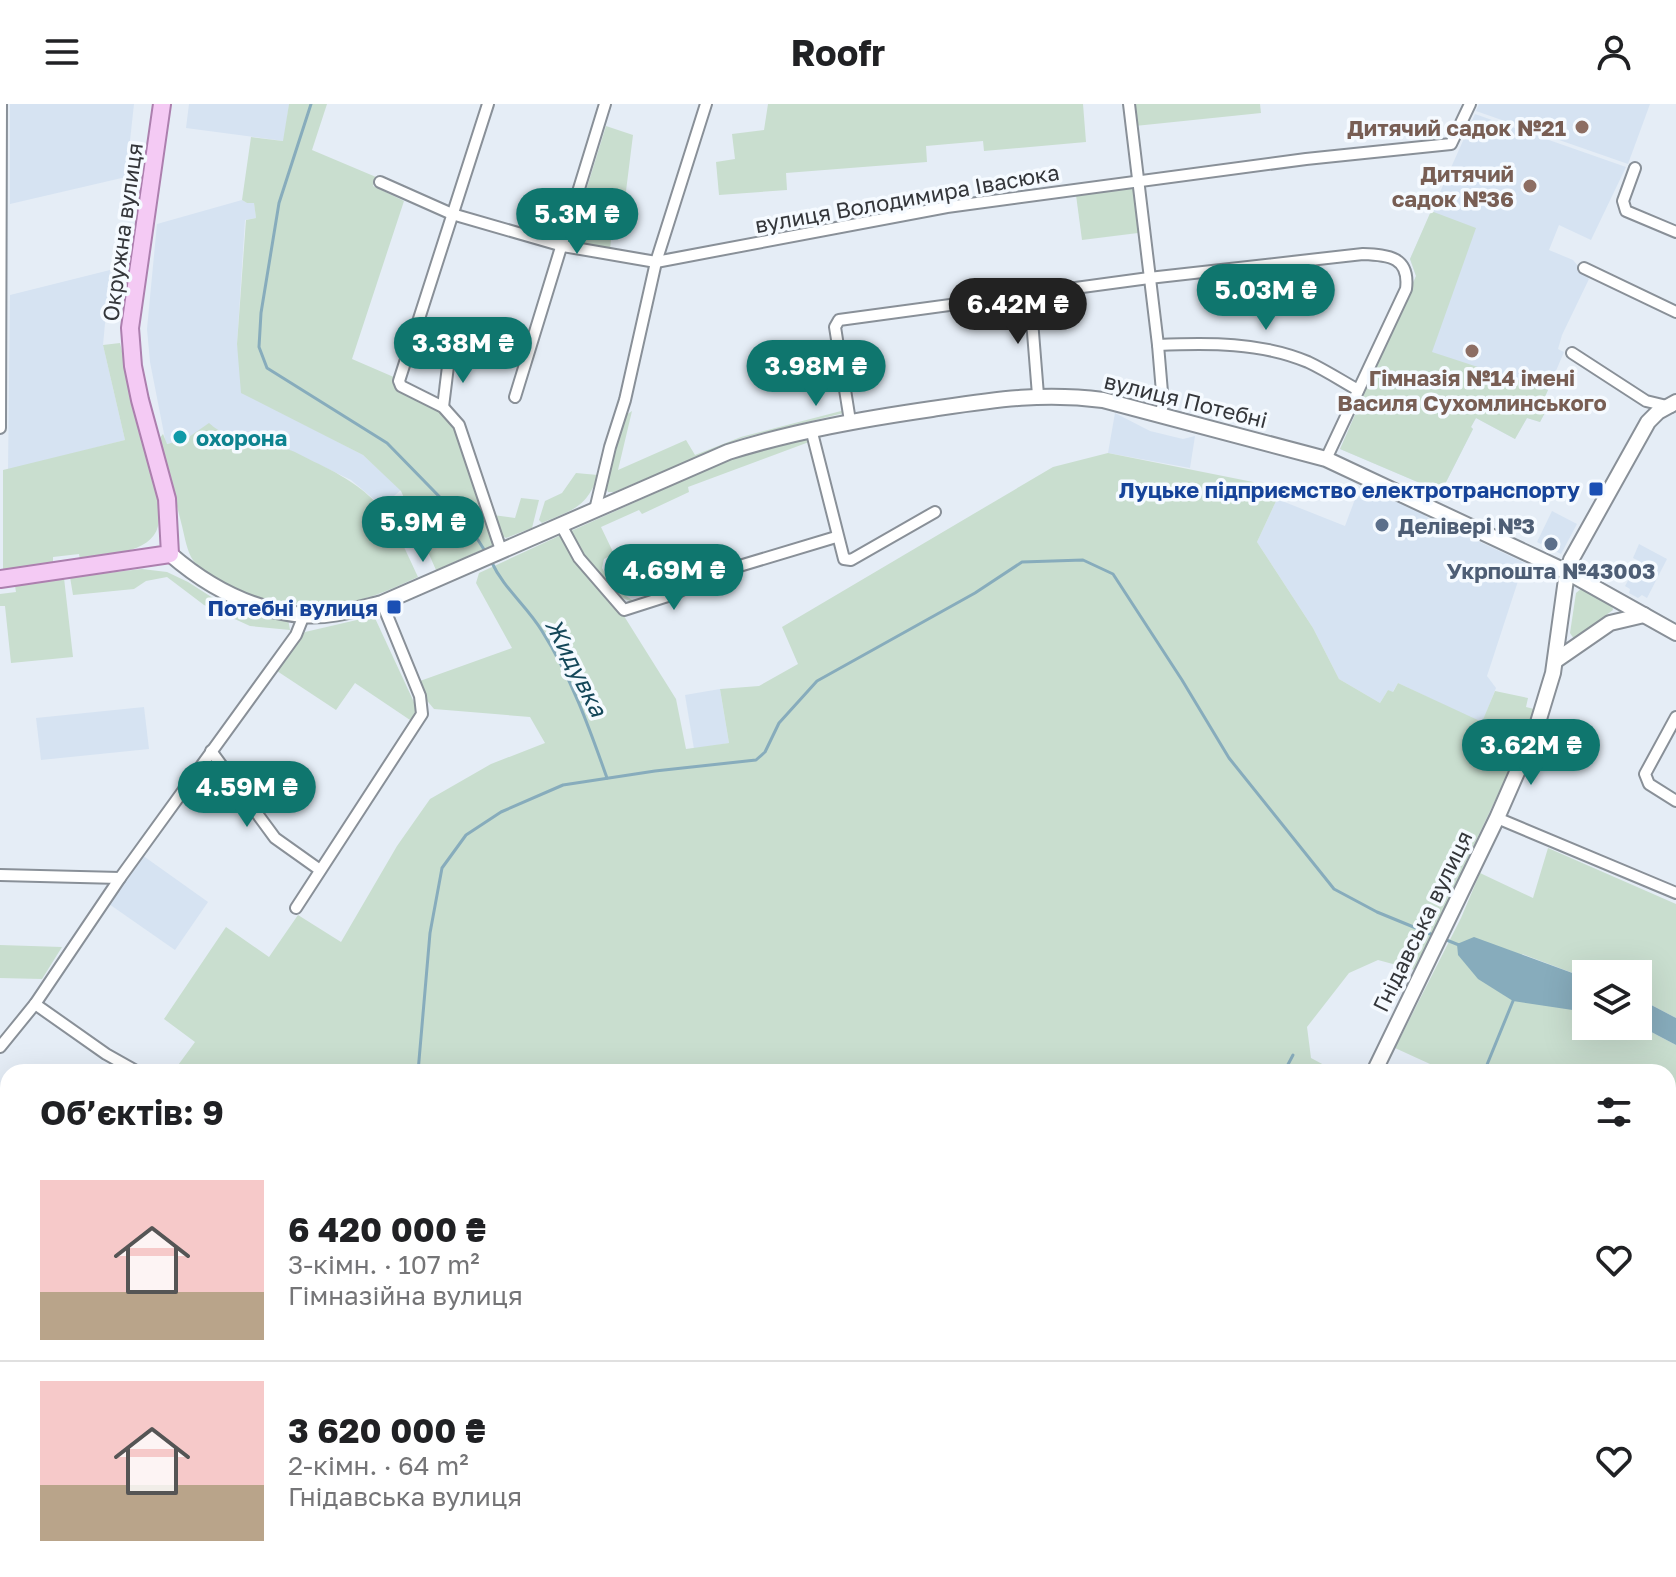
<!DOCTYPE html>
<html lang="uk">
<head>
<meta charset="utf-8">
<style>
  :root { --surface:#fff; --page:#f2f2f2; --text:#202124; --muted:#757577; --line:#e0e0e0; --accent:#0f766e }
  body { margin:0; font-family:"Golos Text",sans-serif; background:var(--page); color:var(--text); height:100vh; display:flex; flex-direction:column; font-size:30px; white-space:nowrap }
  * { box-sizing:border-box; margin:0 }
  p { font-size:26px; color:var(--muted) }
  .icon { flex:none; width:44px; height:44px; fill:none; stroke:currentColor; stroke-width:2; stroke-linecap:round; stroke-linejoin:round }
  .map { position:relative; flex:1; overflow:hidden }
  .side { position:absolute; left:0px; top:960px; width:1676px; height:514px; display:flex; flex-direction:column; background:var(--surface); border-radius:24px 24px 0 0; box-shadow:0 8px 32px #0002 }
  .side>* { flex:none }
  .buttons { position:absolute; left:1572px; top:856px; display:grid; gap:16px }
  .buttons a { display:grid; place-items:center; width:80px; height:80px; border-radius:0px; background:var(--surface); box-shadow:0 8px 32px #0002; font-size:40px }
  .price { position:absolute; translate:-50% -68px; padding:0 18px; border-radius:28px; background:var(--accent); color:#fff; font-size:26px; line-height:52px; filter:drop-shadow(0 2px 4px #0008) }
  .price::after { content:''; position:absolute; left:50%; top:48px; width:24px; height:18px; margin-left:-12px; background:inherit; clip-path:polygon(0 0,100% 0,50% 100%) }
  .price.current { background:#222; color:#fff }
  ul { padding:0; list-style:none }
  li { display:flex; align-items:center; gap:24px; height:200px; padding:0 40px }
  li+li { border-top:2px solid var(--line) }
  li span { display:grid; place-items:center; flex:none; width:224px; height:160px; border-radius:0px; color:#555 }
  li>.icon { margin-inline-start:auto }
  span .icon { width:96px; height:96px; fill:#fffc; stroke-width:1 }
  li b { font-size:34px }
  h2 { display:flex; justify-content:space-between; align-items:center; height:96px; padding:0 40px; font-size:34px }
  header { display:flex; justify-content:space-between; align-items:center; height:104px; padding:0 40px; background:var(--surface); font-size:36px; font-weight:700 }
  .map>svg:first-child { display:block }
  .built { fill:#d6e3f2 }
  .green { fill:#c9decf }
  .water { fill:#87acbc }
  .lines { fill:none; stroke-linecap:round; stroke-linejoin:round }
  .stream { stroke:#87acbc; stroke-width:3 }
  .street-casing { stroke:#899098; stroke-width:14 }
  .secondary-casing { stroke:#899098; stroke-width:18 }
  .primary-casing { stroke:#ac7fae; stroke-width:20 }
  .street { stroke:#fff; stroke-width:10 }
  .secondary { stroke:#fff; stroke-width:14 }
  .primary { stroke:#f4caf4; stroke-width:16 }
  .education-dot { fill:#8d6e63; stroke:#f5faff; stroke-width:3 }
  .culture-dot { fill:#0f9aa8; stroke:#f5faff; stroke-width:3 }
  .transit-dot { fill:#1a4fb4; stroke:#f5faff; stroke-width:3 }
  .service-dot { fill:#5c6f8a; stroke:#f5faff; stroke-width:3 }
  .labels { text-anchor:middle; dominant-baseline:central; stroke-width:7; stroke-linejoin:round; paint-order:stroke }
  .education-label { font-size:22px; font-weight:bold; fill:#785e54; stroke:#f5faff; text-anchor:end }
  .street-label { font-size:22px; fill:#34363a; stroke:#f5faff }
  .culture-label { font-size:22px; font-weight:bold; fill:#0d838f; stroke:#f5faff; text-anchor:start }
  .transit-label { font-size:22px; font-weight:bold; fill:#164399; stroke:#f5faff; text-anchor:end }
  .service-label { font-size:22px; font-weight:bold; fill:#4e5e75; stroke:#f5faff; text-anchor:start }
  .water-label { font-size:24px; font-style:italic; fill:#144759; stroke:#f5faff }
</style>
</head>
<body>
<header><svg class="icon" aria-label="menu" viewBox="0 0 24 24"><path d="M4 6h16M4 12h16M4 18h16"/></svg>Roofr<svg class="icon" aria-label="person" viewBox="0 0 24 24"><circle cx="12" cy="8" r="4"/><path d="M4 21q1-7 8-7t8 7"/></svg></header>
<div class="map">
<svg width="1676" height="1473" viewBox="0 0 1676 1473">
  <rect width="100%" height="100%" fill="#e5edf6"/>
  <!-- built -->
  <g class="built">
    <path d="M10,0h124l-8,73 -116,27z"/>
    <path d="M189,0h100l-5,37 -98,-13z"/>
    <path d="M1479,0h171l-22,60 -152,-53z"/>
    <path d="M1475,10l151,53 -35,73 -32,-15 -10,25 24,10 16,19 -27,56 -4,14 6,3 -23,54 6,3 -7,13 -13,-4 -12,21 -39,-21 -5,9 2,2 -32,63 -101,-43 76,-173 -6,-17z"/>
    <path d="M242,96l5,3 7,-1 2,16 -11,2 -8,124 9,50 117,61 38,35 -19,16 -31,-26 -68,-33 -63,-13 -11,-10 -23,15 -20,5 -16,-82 -3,-33 10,-105z"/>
    <path d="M110,166l-7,75 22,95 -117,30 2,-175z"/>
    <path d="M1115,309l35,18 33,8 12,-3 -5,32 -82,-15z"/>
    <path d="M1361,379l57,28 1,-2 7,3 -1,4 102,48 -8,14 -32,98 9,12 -14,35 -84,-40 -6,10 -4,-3 -8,13 -41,-24 -26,-51 -56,-86 20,-43 68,27z"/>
    <path d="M1552,407l25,13 -16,30 -24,-12z"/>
    <path d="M1639,440l28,15 -20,39 -5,-3 -4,3 -9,-5 1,-4 -5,-3 14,-25 -6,-3z"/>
    <path d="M720,585l9,54 -35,6 -9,-54z"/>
    <path d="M144,603l5,42 -108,11 -5,-42z"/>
    <path d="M142,751l66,47 -33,48 -66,-46z"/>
  </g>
  <!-- green -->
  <g class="green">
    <path d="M289,0h38l-15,46 64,27 -3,9 31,15 -52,158 44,19 40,30 20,22 37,115 -57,25 -35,-79 -38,-36 -122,-62 -4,-49 9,-124 10,-2 -2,-15h-7l-5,-3 9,-63 32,4z"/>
    <path d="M768,0h315l3,38 -102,9 -1,-10 -57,5 1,16 -141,11 1,17 -68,5 -3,-33 19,-3 -3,-25 32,-4z"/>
    <path d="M1132,0h128l1,9 -126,13z"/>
    <path d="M606,22l27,9 -10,80 -9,-1 -4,35 -40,-7z"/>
    <path d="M1133,84l5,45 -56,7 -6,-45z"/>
    <path d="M1431,107l45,17 -44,124 116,38 -7,16 6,3 -7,13 -13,-4 -12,21 -39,-21 -5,9 2,2 -32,63 -101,-43 76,-173 -6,-17z"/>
    <path d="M120,239l38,157c0,7 2,18 0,26 -6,28 -55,29 -78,34l-1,-6 -26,3v6l-50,8v-101l122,-30 -22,-95z"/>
    <path d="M845,306l-1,3 -102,25 -128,54h-6l-4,-10 19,-65 9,-6 -14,59 68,-30 9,15 46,-18z"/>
    <path d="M209,319c19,18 46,17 70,23 14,4 27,12 40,18 63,31 71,52 99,113 -22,10 -45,21 -69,25 -44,8 -132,-2 -158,-45 -5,-10 -7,-24 -10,-35 -7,-28 -14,-55 -22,-83l4,-5 4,10 19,-5z"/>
    <path d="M808,332l1,6 -121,45 1,5 -47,22 -3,-4 -38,17 13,27 -10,5 -2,9c9,17 20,26 35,35 -32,-6 -54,-45 -66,-72l156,-70z"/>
    <path d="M1108,349l145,29 24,17 -20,43 56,86 26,51 41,24 8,-13 5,2 5,-9 84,39 13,-31 33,7 -2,9 8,2 -17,45 -102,216 -37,-10 -29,13 -42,54 4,31 26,14h-1164l22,-30 -31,-23 62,-92 43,30 29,-42 43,27 56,-96 33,-47 61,-35 54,-21 -15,-26 -96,-8 -10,-12 -4,-16 92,-33 -36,-65 3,-10 82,-38 15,26 48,55 52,83 10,50 43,-6 -9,-54 39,-3 39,-22 -16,-37 271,-160z"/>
    <path d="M576,369l22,2c-11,33 -26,35 -56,48l-3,-3 6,-19 17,-8z"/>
    <path d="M521,394l18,2 -7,28 -26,10 -8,-5 -5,-18 22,3z"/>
    <path d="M142,465l25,3 21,10 39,25 61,12 2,11 -40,-4 -46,-21 -37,-28 -21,4 -12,8 -61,6 -3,-18z"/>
    <path d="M64,474l9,79 -62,6 -6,-57h-5v-12l16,-2 -1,-6z"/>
    <path d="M1582,484l30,17 1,5 -39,29 -4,-6 6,-40z"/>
    <path d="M374,512l45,97 -6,9 -58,-39 -19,27 -59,-39 28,-39z"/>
    <path d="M1548,744l128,56v114l-38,-20v-24h-52v4l-64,-24 27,50 37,8v14l52,-1 38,20v532h-514l1,-7h505v-498h-227v-3l-46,-21 66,-130 19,-45 53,25z"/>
    <path d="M0,841l62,2 -20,32 -42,-1z"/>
    <path d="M0,1150l8,1v315h980l-2,7h-986z"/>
    <path d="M994,1466h97l-3,7h-95z"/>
  </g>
  <!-- water -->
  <g class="water">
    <path d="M1474,833l112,41v34l-73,-11 -35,-22 -20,-24 -1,-11z"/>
    <path d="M1638,894l38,20v27l-38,-20z"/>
  </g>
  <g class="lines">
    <!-- stream -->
    <g class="stream">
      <path d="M311,0l-32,99 -18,110 -2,34 8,21 120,75 84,86 14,22"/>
      <path d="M491,457c13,28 36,45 51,70 29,46 47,96 65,147"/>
      <path d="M1444,835l15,6"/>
      <path d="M418,968l12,-139 12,-65 24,-33 35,-23 62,-27 92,-14 101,-11 9,-8 14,-29 38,-42 158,-88 47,-31 61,-2 30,14 69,106 47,78 105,131 43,23 56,23"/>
      <path d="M1284,968l9,-17"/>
      <path d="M1484,968l29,-71"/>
      <path d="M1668,1105l8,-15"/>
      <path d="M1668,1117l8,4"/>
      <path d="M0,1458l8,2"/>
      <path d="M35,1466l32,7"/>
      <path d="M611,1466l7,7"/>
      <path d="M1359,1466l22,7"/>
      <path d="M92,1473l3,-7"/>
      <path d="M1010,1473l4,-7"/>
      <path d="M1283,1473l3,-7"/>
      <path d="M1555,1473l2,-7"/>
    </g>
    <!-- street casing -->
    <g class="street-casing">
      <g id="street">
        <path d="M488,0l-89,277 2,5 42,21 16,18 42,125"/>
        <path d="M1129,0l29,241 5,59 -3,12"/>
        <path d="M1635,64l-12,33 3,10 50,21"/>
        <path d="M380,78l72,32 111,32 93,16 291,-55 359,-48 145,-15 19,-40"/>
        <path d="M1584,164l92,44"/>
        <path d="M1030,191l8,100"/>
        <path d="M1158,241c50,-2 103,-3 150,17 17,8 34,19 50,28"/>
        <path d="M1572,249l74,48 25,6"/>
        <path d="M515,293l90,-293"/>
        <path d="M443,303l6,-49"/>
        <path d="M850,317l-15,-94 4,-7 310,-42 214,-24c26,1 47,3 43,35l-80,170"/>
        <path d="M0,324l1,-324"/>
        <path d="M811,325l33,130 7,1 84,-48"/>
        <path d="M595,406l15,-63 15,-47 31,-138 50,-158"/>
        <path d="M561,421l18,33 45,52 50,-16 42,-21 120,-36"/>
        <path d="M1676,613l-31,57 4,10 27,17"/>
        <path d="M211,647l64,87 45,32"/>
        <path d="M1497,714l179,75"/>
        <path d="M0,771l120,3"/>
        <path d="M296,804l126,-194 -2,-18 -38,-93"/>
        <path d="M35,900l71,50 32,18"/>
        <path d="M0,943l35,-43 85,-126 176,-243 8,-20"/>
        <path d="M1134,1473l4,-7"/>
      </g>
    </g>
    <!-- secondary casing -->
    <g class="secondary-casing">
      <g id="secondary">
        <path d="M170,450c38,33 81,56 132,61 26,3 55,-6 80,-12l346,-151c67,-21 135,-33 204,-43 61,-9 109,-17 171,-9l223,59 241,113 109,61"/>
        <path d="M1555,557l55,-38 34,-8"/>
        <path d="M1374,968l123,-254 39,-89 17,-56 14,-101 4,-12 77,-138 10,-10 18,-10"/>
        <path d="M1145,1466l1,7"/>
      </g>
    </g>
    <!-- primary casing -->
    <g class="primary-casing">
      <path id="primary" d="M0,475l170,-25 -3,-55 -27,-99 -7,-34 -3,-38 32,-224"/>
    </g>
    <!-- street -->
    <use href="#street" class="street"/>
    <!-- secondary -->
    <use href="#secondary" class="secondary"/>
    <!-- primary -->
    <use href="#primary" class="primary"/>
  </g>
  <!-- markers -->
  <g class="education-dot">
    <circle cx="1582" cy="23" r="8"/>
    <circle cx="1530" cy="82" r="8"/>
    <circle cx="1472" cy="247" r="8"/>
  </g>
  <circle class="culture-dot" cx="180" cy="333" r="8"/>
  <g class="transit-dot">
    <rect x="1588" y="377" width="16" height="16" rx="4"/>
    <rect x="386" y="495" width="16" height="16" rx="4"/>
  </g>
  <g class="service-dot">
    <circle cx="1382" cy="421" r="8"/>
    <circle cx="1551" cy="440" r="8"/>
  </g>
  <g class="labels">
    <!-- education labels -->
    <g class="education-label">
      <text x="1566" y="23">Дитячий садок №21</text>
      <text x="1514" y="69">Дитячий<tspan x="1514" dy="25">садок №36</tspan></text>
      <text x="1472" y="273" text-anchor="middle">Гімназія №14 імені<tspan x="1472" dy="25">Василя Сухомлинського</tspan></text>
    </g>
    <!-- street labels -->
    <g class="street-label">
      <text transform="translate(907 94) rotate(-10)">вулиця Володимира Івасюка</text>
      <text transform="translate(122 128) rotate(-82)">Окружна вулиця</text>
      <text transform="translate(1186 296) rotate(14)">вулиця Потебні</text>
      <text transform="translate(1422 817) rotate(-64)">Гнідавська вулиця</text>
    </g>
    <!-- culture labels -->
    <g class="culture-label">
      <text x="196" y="333">охорона</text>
    </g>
    <!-- transit labels -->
    <g class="transit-label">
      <text x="1580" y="385">Луцьке підприємство електротранспорту</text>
      <text x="378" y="503">Потебні вулиця</text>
    </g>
    <!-- service labels -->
    <g class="service-label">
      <text x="1398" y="421">Делівері №3</text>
      <text x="1551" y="466" text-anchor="middle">Укрпошта №43003</text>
    </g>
    <!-- water labels -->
    <g class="water-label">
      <text transform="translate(577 563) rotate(63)">Жидувка</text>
    </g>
  </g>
</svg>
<div class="buttons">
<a><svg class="icon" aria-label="layers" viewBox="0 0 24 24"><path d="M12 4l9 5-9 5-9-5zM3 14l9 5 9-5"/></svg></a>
</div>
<b class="price" style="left:577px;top:152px">5.3M ₴</b>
<b class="price" style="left:1266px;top:228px">5.03M ₴</b>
<b class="price current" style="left:1018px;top:242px">6.42M ₴</b>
<b class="price" style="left:463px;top:281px">3.38M ₴</b>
<b class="price" style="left:816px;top:304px">3.98M ₴</b>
<b class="price" style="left:423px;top:460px">5.9M ₴</b>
<b class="price" style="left:674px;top:508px">4.69M ₴</b>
<b class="price" style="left:1531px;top:683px">3.62M ₴</b>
<b class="price" style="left:247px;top:725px">4.59M ₴</b>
<section class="side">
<h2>Об’єктів: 9<svg class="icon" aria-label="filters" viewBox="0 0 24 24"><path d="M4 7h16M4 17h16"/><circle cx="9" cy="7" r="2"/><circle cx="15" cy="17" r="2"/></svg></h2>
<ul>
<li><span style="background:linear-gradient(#f6c9c9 70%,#b9a48a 0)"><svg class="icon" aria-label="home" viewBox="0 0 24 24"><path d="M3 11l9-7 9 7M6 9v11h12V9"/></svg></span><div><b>6 420 000 ₴</b><p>3-кімн. · 107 m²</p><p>Гімназійна вулиця</p></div><svg class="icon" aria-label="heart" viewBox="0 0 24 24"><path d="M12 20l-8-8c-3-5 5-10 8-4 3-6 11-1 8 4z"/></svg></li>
<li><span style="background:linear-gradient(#f6c9c9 65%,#b9a48a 0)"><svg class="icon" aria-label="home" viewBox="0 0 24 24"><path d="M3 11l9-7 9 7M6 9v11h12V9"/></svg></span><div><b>3 620 000 ₴</b><p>2-кімн. · 64 m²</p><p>Гнідавська вулиця</p></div><svg class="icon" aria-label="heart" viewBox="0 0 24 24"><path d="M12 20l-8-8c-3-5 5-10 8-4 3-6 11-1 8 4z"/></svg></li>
</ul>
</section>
</div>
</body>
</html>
